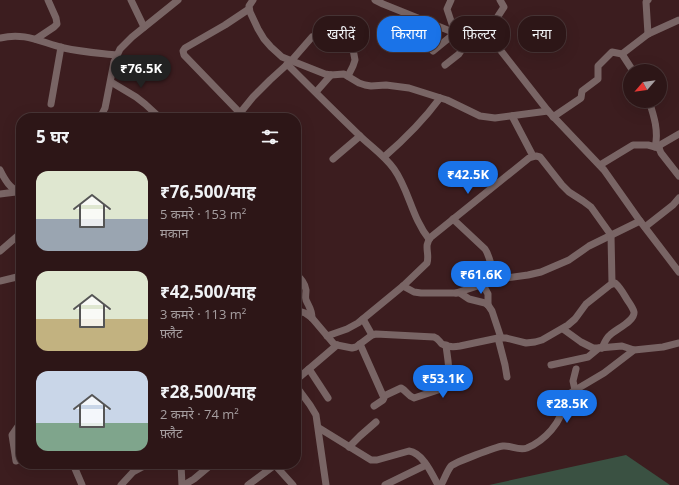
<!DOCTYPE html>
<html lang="hi">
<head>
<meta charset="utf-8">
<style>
  :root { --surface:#2d1617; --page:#351f20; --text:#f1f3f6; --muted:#a79fa1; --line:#483536; --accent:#1a73e8 }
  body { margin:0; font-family:"Open Sans","Noto Sans Devanagari",sans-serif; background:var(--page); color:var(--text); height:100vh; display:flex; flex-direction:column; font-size:15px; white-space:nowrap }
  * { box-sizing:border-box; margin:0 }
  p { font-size:13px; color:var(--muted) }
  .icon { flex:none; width:22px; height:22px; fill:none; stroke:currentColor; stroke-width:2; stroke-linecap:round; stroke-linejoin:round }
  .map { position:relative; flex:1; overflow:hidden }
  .panel { position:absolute; left:16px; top:113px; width:285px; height:356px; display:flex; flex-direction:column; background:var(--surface); border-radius:16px; box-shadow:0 4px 16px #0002,0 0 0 1px var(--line) }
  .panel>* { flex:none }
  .guide { position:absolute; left:313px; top:16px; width:306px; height:36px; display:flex; gap:8px }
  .needle { width:26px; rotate:242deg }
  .controls { position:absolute; left:623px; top:64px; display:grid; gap:8px }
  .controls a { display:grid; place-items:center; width:44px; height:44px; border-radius:50%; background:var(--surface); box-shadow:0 4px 16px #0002,0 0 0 1px var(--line); font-size:20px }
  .price { position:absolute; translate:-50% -34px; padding:0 9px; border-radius:14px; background:var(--accent); color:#fff; font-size:13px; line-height:26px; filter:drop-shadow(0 1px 2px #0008) }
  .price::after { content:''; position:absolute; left:50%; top:24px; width:12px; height:9px; margin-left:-6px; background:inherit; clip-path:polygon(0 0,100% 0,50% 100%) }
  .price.active { background:#222; color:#fff }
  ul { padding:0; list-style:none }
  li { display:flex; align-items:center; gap:12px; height:100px; padding:0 20px }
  li span { display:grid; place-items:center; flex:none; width:112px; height:80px; border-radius:12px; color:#555 }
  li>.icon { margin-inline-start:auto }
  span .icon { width:48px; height:48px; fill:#fffc; stroke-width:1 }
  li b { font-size:17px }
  h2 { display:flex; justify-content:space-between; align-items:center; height:48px; padding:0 20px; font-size:17px }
  .pill { padding:0 14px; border-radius:16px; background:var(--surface); box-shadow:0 4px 16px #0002,0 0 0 1px var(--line); font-size:14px; line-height:36px }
  .pill.active { background:var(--accent); color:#fff }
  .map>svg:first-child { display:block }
  .green { fill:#3a5142 }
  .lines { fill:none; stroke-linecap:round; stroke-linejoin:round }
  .minor { stroke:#796565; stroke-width:7 }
</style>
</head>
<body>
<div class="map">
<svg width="679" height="485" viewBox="0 0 679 485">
  <rect width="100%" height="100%" fill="#3c1d1f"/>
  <!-- green -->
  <path class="green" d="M626,455l44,30h-181z"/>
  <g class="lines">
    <!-- minor -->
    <g class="minor">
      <path d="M131,0l13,27"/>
      <path d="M253,0l-4,6 1,6 8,17 6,10 7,8 11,10 43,17 6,1 13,-1 15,9 6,2 6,1 15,-1 23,3 38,12 33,16 15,2 53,-7"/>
      <path d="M375,0l8,4 72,29 16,2 16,-2"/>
      <path d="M500,0l4,7 -17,26 61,78 56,59 36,51 39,51"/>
      <path d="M648,0l-2,2 2,32"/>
      <path d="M0,38c25,-6 40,4 64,10 17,4 35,5 53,7"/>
      <path d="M36,39l18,-12 3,-3 -1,-6 -8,-18"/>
      <path d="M433,51l22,-18 -8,-24 4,-9"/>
      <path d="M622,54l11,17"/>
      <path d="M287,64c24,24 48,48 72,71 11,11 25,20 35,34 15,21 18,49 35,70"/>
      <path d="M445,65l14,-11 12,-19"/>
      <path d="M348,76l5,-10 2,-6 -3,-16v-9"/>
      <path d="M111,82l25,15 9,7 12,11"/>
      <path d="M316,92l15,-17"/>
      <path d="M649,101c5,15 10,31 6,46"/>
      <path d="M51,104l10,-57"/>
      <path d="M240,113l-56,-58 -1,-4 2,-3 40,-23 24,-16"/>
      <path d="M512,116l21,40"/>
      <path d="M553,117l28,-19 1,-7 16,-12v-13l14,-14 10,2 26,-20 31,-14"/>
      <path d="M100,118l5,-10 2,-10 7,-36 6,-13 12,-12 46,-37"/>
      <path d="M236,118l17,-21 17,-17 22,-20 20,-23"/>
      <path d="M679,134l-19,11 -1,3 2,5 18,23"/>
      <path d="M384,157c22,-19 39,-36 56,-59"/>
      <path d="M333,159l27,-23"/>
      <path d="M600,165l33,-20h15l11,3"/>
      <path d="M0,170c5,10 10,19 21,23"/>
      <path d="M0,194l16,-2"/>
      <path d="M453,219l32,30c6,8 6,25 14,30l29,-4 13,-3 28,-12 20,-14 51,-25"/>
      <path d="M645,227l28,-22 6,-7"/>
      <path d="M0,251l21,-18"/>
      <path d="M296,274c5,5 9,9 10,16 0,4 -1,7 0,10 3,7 6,9 6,18"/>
      <path d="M0,281l21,-5"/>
      <path d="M483,285l5,9v11"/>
      <path d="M403,286l11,6 7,1h39l9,6 16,4 3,2 4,6 9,27"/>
      <path d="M456,293l43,-14"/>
      <path d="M296,310l9,3 7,5 22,26 3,1 15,3 4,-1 16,-12 4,-1 58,3c4,1 5,4 8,7 5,3 12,3 18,2l38,-8h8l20,5 9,-1 7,-2 26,-15 7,-6 11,-15 24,-19 5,-2c6,5 9,12 13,18 2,3 5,7 6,11 1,9 -18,17 -24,23 -4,3 -6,9 -8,13"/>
      <path d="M363,319l9,16"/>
      <path d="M563,329l18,13 12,6h6l23,-2 12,4"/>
      <path d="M327,336l20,-7 11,-6 45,-37 24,-23c3,-10 -4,-17 4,-26l98,-79 7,-2 4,1 22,28 7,7 14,9 8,6 20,28 1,48"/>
      <path d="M498,338l7,27 2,12"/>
      <path d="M360,344l24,54 -1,2 -9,6"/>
      <path d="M551,365l37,-8 11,-9"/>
      <path d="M309,369l19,29"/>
      <path d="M296,380l41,-35"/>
      <path d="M296,386l14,19 6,10 10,70"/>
      <path d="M575,390l-2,-9 3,-12"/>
      <path d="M384,396l17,-8c6,3 7,8 13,10l27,-9c13,-8 6,-31 5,-44"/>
      <path d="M319,428l52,32h6l32,-9c14,2 23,23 29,34"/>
      <path d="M349,447l11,-11 16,-14"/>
      <path d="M16,461l-4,-26 9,-13"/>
      <path d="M73,464l9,21"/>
      <path d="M181,464l1,21"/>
      <path d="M274,464l19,21"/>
      <path d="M121,485l12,-13 15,-8"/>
      <path d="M184,485l10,-6 18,-15"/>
      <path d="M248,485l27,-20"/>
      <path d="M385,485l41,-20"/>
      <path d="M441,485c3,-5 6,-14 10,-19 5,-4 44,-19 52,-20 8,-1 15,5 24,2 17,-7 36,-26 36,-45l6,-9 8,-5 27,-16 30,-23 29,-3 16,-4"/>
    </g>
  </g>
</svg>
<div class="controls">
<a><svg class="needle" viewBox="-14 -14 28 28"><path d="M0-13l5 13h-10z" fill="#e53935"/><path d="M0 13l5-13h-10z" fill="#a79fa1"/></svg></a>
</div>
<b class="price active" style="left:141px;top:89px">₹76.5K</b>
<b class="price" style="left:468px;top:195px">₹42.5K</b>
<b class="price" style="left:481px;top:295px">₹61.6K</b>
<b class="price" style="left:443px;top:399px">₹53.1K</b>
<b class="price" style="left:567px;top:424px">₹28.5K</b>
<div class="guide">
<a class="pill">खरीदें</a>
<a class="pill active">किराया</a>
<a class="pill">फ़िल्टर</a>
<a class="pill">नया</a>
</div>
<section class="panel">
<h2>5 घर<svg class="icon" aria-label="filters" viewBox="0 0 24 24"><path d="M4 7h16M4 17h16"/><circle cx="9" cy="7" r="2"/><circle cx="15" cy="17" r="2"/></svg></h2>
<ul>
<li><span style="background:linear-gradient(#dfe7d0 60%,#9aa5b1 0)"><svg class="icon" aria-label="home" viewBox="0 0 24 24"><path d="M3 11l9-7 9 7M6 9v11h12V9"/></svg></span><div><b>₹76,500/माह</b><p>5 कमरे · 153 m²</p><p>मकान</p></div></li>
<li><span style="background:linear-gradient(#dfe7d0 60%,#c2b280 0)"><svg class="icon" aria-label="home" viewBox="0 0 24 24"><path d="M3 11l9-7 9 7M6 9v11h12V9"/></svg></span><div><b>₹42,500/माह</b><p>3 कमरे · 113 m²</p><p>फ़्लैट</p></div></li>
<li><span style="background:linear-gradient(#c9d6e8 65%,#7fa58c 0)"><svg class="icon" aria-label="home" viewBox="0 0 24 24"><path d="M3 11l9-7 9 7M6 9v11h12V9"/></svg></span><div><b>₹28,500/माह</b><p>2 कमरे · 74 m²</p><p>फ़्लैट</p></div></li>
</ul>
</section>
</div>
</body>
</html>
